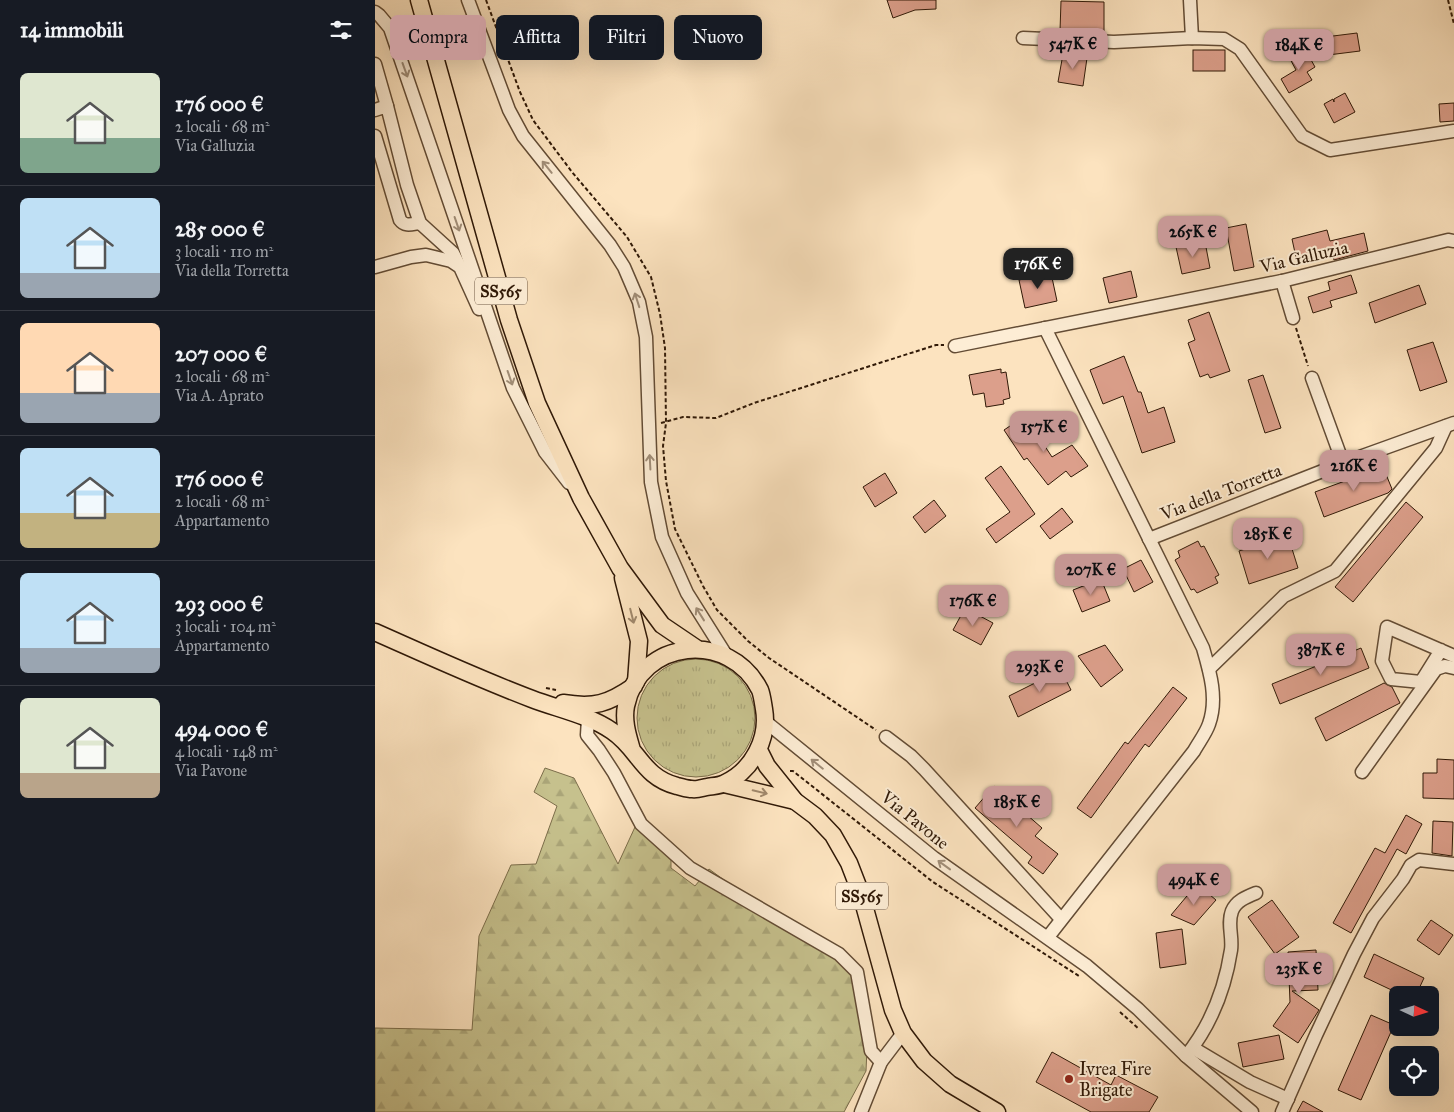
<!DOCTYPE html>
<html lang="it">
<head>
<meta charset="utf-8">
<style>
  :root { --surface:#171b24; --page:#242831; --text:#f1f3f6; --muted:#9ea1a6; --line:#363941; --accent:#c59692 }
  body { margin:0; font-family:"IM FELL Great Primer",serif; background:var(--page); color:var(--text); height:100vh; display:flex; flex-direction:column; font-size:19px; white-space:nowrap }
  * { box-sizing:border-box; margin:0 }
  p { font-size:16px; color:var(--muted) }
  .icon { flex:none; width:28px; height:28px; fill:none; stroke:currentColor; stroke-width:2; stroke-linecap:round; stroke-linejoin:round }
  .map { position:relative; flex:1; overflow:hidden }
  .side { display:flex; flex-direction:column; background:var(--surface); width:375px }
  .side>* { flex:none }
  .hud { position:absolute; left:15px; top:15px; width:475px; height:45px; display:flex; gap:10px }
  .needle { width:32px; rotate:94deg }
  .controls { position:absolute; left:1014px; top:986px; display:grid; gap:10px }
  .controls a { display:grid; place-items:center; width:50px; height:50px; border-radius:8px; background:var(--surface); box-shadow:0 5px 20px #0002; font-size:25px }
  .price { position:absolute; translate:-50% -42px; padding:0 11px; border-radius:10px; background:var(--accent); color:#111; font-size:16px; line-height:32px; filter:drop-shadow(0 1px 2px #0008) }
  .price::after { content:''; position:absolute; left:50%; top:30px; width:15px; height:11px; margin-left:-8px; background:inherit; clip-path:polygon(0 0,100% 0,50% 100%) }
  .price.selected { background:#222; color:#fff }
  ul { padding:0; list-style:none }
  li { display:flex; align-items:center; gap:15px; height:125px; padding:0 20px }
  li+li { border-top:1px solid var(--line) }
  li span { display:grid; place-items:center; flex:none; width:140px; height:100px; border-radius:8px; color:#555 }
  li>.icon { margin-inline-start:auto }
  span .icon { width:60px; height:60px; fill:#fffc; stroke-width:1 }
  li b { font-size:21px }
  h2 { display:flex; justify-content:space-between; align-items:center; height:60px; padding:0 20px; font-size:21px }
  .chip { padding:0 18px; border-radius:8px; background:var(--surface); box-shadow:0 5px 20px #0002; font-size:18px; line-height:45px }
  .chip.selected { background:var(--accent); color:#111 }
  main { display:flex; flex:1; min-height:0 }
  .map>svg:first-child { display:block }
  .grass { fill:url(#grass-tufts); stroke:#7b6d4a }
  .forest { fill:url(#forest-firs); stroke:#7b6d4a }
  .building { fill:#dc9f8b; stroke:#301907 }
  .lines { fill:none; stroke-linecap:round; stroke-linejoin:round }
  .minor-casing { stroke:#634c35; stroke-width:15 }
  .major-casing { stroke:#301907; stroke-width:19 }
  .path { stroke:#301907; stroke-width:2; stroke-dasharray:4 2.5; stroke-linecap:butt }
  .minor { stroke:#fdedd5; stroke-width:12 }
  .major { stroke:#fce3bf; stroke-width:16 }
  .oneway { stroke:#a18e78 }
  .oneway2 { stroke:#a0886c }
  .poi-dot { fill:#8f2418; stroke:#fdedd5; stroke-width:2 }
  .labels { text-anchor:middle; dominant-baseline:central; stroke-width:4; stroke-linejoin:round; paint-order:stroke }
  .shield { fill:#fdedd5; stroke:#6e5945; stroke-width:1 }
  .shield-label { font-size:16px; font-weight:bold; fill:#301907 }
  .street-label { font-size:18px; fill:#301907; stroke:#fdedd5 }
  .poi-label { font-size:18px; fill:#301907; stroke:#fdedd5; text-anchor:start }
</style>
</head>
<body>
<main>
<section class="side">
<h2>14 immobili<svg class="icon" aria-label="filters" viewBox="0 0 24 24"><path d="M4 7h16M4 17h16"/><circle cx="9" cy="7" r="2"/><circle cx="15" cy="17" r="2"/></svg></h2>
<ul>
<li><span style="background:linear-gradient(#dfe7d0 65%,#7fa58c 0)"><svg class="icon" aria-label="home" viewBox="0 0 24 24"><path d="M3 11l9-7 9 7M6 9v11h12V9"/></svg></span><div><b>176 000 €</b><p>2 locali · 68 m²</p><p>Via Galluzia</p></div></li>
<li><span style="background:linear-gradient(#bfe0f5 75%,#9aa5b1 0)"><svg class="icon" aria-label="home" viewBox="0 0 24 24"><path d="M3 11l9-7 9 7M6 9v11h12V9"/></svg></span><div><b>285 000 €</b><p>3 locali · 110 m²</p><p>Via della Torretta</p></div></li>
<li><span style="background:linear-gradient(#ffd9b3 70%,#9aa5b1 0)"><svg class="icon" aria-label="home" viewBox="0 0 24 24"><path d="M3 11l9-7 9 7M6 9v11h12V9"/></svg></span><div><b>207 000 €</b><p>2 locali · 68 m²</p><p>Via A. Aprato</p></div></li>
<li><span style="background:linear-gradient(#bfe0f5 65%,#c2b280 0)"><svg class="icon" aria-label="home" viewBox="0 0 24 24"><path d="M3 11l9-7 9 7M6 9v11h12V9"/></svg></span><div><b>176 000 €</b><p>2 locali · 68 m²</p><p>Appartamento</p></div></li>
<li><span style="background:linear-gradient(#bfe0f5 75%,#9aa5b1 0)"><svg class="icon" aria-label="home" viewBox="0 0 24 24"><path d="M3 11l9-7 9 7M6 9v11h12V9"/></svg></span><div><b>293 000 €</b><p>3 locali · 104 m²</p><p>Appartamento</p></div></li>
<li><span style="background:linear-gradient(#dfe7d0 75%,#b9a48a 0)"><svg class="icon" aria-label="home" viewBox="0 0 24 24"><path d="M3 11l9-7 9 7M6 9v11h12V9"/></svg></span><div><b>494 000 €</b><p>4 locali · 148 m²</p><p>Via Pavone</p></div></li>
</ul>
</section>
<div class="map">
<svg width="1079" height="1112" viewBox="0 0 1079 1112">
  <defs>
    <pattern id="grass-tufts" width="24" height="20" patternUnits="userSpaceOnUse" patternTransform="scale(1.25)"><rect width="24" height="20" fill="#c6c18d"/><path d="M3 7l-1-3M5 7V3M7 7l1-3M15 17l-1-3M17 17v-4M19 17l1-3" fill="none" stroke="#aaa578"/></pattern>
    <pattern id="forest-firs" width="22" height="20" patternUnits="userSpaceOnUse" patternTransform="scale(1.25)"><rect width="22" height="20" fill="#c6c18d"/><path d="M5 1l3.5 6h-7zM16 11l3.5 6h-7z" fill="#aaa578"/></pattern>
  </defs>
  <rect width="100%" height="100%" fill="#fce3bf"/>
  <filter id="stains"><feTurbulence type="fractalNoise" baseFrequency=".004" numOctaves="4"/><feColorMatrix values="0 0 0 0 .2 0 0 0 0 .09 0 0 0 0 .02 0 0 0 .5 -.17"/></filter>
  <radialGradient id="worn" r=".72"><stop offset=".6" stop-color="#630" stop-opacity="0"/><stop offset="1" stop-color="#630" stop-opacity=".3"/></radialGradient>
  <!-- grass -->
  <circle class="grass" cx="321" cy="718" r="59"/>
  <!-- forest -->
  <path class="forest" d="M170,768l29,10 44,86 17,-37 36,32v9l24,18 14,-17 41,30 85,57 19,18 13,74 -1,23 -22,41h-469v-84l97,2 7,-94 32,-71 25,-1 21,-58 -23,-14z"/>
  <!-- building -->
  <g class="building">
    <path d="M512,0h49v9l-21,1 -22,8z"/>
    <path d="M686,1l43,1v30l-44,-1z"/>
    <path d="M982,33l3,18 -32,4 -3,-18z"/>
    <path d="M930,49l10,18 -8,5 5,8 -23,13 -8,-14 15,-9 -7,-13z"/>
    <rect x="818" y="50" width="32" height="21"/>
    <path d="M688,54l24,4 -4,28 -25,-4z"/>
    <path d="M970,93l10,19 -21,11 -10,-19 9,-5 1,3v-3z"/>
    <path d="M1079,103v18l-14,1 -1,-18z"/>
    <path d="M871,224l8,43 -20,4 -8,-43z"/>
    <path d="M952,230l3,11 34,-8 4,18 -34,9 -2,-7 -35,9 -5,-23z"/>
    <path d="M830,242l5,26 -28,6 -6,-27z"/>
    <path d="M756,271l6,26 -28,6 -6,-25z"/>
    <path d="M676,273l6,28 -32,7 -6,-28z"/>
    <path d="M976,275l6,18 -27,8 2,6 -19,6 -5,-16 22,-7 -2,-8z"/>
    <path d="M1044,285l7,19 -51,19 -6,-20z"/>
    <path d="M834,312l21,59 -20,7 -2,-4 -8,3 -12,-34 7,-3 -7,-20z"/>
    <path d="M1058,342l14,40 -27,9 -13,-41z"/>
    <path d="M749,356l14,36h3l7,21 16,-6 11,35 -33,11 -19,-57 -20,8 -13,-34z"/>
    <path d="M626,369v4l5,-1 4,26 -7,2 1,4 -18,3 -2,-14 -11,2 -4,-20z"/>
    <path d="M888,375l18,53 -16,5 -17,-53z"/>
    <path d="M650,416l27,41 20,-12 16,21 -17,11 -5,-6 -18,14 -21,-27 -3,2 -20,-30z"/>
    <path d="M626,466l34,48 -39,29 -10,-14 24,-17 -25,-34z"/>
    <path d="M1008,467l9,22 -4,4 -64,24 -9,-25z"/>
    <path d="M510,473l12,20 -22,14 -12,-20z"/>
    <path d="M559,500l12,16 -21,17 -12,-16z"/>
    <path d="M1031,502l17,15 -70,85 -18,-15z"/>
    <path d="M687,508l11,14 -23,17 -10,-13z"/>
    <path d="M913,536l10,32 -49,16 -10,-33z"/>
    <path d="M823,541l3,6 3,-1 15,29 -4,2 3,6 -21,10 -3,-4 -3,1 -16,-30 5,-3 -2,-6z"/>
    <path d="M766,560l12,22 -19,10 -11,-23z"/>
    <path d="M726,579l9,22 -28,11 -9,-22z"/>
    <path d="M590,608l28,15 -12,22 -28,-15z"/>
    <path d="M730,645l18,25 -22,17 -23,-31z"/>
    <path d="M986,648l8,20 -89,36 -8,-20z"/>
    <path d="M686,670l10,20 -53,27 -9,-21z"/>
    <path d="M1009,683l8,4 8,16 -74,38 -11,-23z"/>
    <path d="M798,687l14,11 -38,49 -4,-3 -54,74 -14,-10 48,-66 3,2z"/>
    <path d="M1062,759l17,1v39l-31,-1v-25h14z"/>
    <path d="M619,786l48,42 -7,8 23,18 -15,20 -15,-11 4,-6 -57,-49z"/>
    <path d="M1031,815l16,9 -16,30 -9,-5 -46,84 -18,-10 42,-75 10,5z"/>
    <path d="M1058,821l20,1 -1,34 -20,-3z"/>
    <path d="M822,884l19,16 -22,25 -23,-10z"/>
    <path d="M897,900l27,37 -24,17 -27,-37z"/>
    <path d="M1056,920l22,15 -14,20 -22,-15z"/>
    <path d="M807,929l4,35 -26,4 -4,-35z"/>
    <path d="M941,950l2,40 -26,1 27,19 -21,33 -25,-17 17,-24 -2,-50z"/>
    <path d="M999,954l50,24 -8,17h-14l-38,-18z"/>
    <path d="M996,1015l23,10 -33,75 -23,-10z"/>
    <path d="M904,1035l5,24 -41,8 -5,-24z"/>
    <path d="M677,1052l59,33 5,-10 42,22 -9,15h-58l-55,-30z"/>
    <path d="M928,1101l20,11h-26z"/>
  </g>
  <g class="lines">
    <!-- minor casing -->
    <g class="minor-casing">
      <g id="minor">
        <path d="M93,0l41,110 14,26 87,109 14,22 15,35 7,35 5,145 11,55 25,56 39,62"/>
        <path d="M815,0l2,38"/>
        <path d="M0,12l4,3 11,13 123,360 32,64 24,31"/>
        <path d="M648,38l91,4 78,-4 32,1 16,10 62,87 28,14 124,-19"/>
        <path d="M0,64l12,42"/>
        <path d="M0,110l12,-4 20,79 13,38 33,30 7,14"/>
        <path d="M0,136l25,84c5,7 12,4 20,3"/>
        <path d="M0,267l36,-10 15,-2 25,6 9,6 19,42"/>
        <path d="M907,281l11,37"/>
        <path d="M670,328l158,320c7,24 15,51 6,76 -3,9 -10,18 -15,27l-146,186"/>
        <path d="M580,346l327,-65 166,-41 6,1"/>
        <path d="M937,378l31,85"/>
        <path d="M774,539l194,-76 111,-40"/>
        <path d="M1066,650l-20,32 -30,-3 -9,-18 5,-34 67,29"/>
        <path d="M834,669l75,-73 51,-25 101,-123 10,-22"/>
        <path d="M213,719l-1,16 12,15 15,23 27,51 49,44 149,86 18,18 14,79 10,11"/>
        <path d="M391,722l168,136 153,108 51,43 48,47 66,56"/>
        <path d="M511,737l25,19 13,13 137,150"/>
        <path d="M987,772l74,-103 9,-3 9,2"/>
        <path d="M818,1048l57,34 38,17"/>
        <path d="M811,1056c25,-31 39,-67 45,-106 2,-14 -4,-26 1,-39 4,-10 14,-14 24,-18"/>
        <path d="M486,1112l20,-50 22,-29"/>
        <path d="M907,1112l34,-77 38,-81 19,-36 30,-39 8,-14 8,-5 35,4"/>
      </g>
    </g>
    <!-- major casing -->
    <g class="major-casing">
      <g id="major">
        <path d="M44,0l90,320 28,83 44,95 39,70 42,57 34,23"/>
        <path d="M248,578l16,63 -3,41"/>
        <path d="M0,632c52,23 104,47 157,67 26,10 57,16 80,32 27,18 30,46 65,55 5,1 10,3 15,3 4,1 10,-1 15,-2 5,-1 13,-1 18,-4 28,-13 44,-45 39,-74 -1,-6 -2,-14 -4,-19 -30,-60 -120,-52 -134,16 -3,15 2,30 6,44"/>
        <path d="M188,703c31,5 45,1 71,-17"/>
        <path d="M384,750l8,16 28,35 20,15 18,19 16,28 12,31 32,116 10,23 21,28 26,23 47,28"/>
        <path d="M349,784l71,17"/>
      </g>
    </g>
    <!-- path -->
    <g class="path">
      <path d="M111,0l34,92 13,28 39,52 55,65 24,40 9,37 5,34 1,75 -3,23 3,35 9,48 28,57 14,24 31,31 21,17 107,72"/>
      <path d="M1073,0l6,24"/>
      <path d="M921,328l12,38"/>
      <path d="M286,423l22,-6 33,1 38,-15 182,-58h8"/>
      <path d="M171,688l10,2"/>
      <path d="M415,771h3l140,111 146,94"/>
      <path d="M745,1012l19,17"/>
    </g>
    <!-- minor -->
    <use href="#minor" class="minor"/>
    <!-- major -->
    <use href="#major" class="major"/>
  </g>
  <!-- one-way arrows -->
  <defs><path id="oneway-shaft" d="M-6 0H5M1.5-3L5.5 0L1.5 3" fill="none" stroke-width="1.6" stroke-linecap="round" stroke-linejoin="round" transform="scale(1.25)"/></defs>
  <g class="oneway">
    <use href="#oneway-shaft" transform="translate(30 70) rotate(70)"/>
    <use href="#oneway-shaft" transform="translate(172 167) rotate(-129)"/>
    <use href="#oneway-shaft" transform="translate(82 224) rotate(71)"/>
    <use href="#oneway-shaft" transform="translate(262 300) rotate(-108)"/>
    <use href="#oneway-shaft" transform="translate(135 378) rotate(71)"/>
    <use href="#oneway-shaft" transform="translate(275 462) rotate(-93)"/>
    <use href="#oneway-shaft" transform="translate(325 614) rotate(-122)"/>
    <use href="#oneway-shaft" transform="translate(442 764) rotate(-141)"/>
    <use href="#oneway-shaft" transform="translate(569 865) rotate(-144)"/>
  </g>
  <g class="oneway2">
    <use href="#oneway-shaft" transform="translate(257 616) rotate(76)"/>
    <use href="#oneway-shaft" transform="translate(385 792) rotate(13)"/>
  </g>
  <!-- markers -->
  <circle class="poi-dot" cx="694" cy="1079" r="5"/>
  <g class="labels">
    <!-- shield labels -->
    <g class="shield">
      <rect x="100" y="277.5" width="52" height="27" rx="4"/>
      <rect x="461" y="882.5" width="52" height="27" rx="4"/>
    </g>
    <g class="shield-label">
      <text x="126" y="291">SS565</text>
      <text x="487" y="896">SS565</text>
    </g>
    <!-- street labels -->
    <g class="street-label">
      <text transform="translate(929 257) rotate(-13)">Via Galluzia</text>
      <text transform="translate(846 492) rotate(-21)">Via della Torretta</text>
      <text transform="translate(540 820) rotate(39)">Via Pavone</text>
    </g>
    <!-- poi labels -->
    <g class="poi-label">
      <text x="704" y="1069">Ivrea Fire<tspan x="704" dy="21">Brigate</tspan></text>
    </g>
  </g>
  <rect width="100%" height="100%" filter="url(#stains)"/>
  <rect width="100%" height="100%" fill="url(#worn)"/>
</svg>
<div class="controls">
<a><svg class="needle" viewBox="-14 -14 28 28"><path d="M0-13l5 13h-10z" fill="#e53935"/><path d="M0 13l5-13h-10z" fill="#9ea1a6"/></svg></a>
<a><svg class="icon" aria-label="locate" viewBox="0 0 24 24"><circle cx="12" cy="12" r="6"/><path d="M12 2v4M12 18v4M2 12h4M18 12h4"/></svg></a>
</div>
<b class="price" style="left:698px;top:70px">547K €</b>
<b class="price" style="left:924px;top:71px">184K €</b>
<b class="price" style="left:818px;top:258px">265K €</b>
<b class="price selected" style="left:663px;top:290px">176K €</b>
<b class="price" style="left:669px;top:453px">157K €</b>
<b class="price" style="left:979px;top:492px">216K €</b>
<b class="price" style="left:893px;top:560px">285K €</b>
<b class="price" style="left:716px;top:596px">207K €</b>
<b class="price" style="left:598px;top:627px">176K €</b>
<b class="price" style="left:946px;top:676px">387K €</b>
<b class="price" style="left:665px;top:693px">293K €</b>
<b class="price" style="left:642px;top:828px">185K €</b>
<b class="price" style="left:819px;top:906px">494K €</b>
<b class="price" style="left:924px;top:995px">235K €</b>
<div class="hud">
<a class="chip selected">Compra</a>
<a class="chip">Affitta</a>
<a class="chip">Filtri</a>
<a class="chip">Nuovo</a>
</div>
</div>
</main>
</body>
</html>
